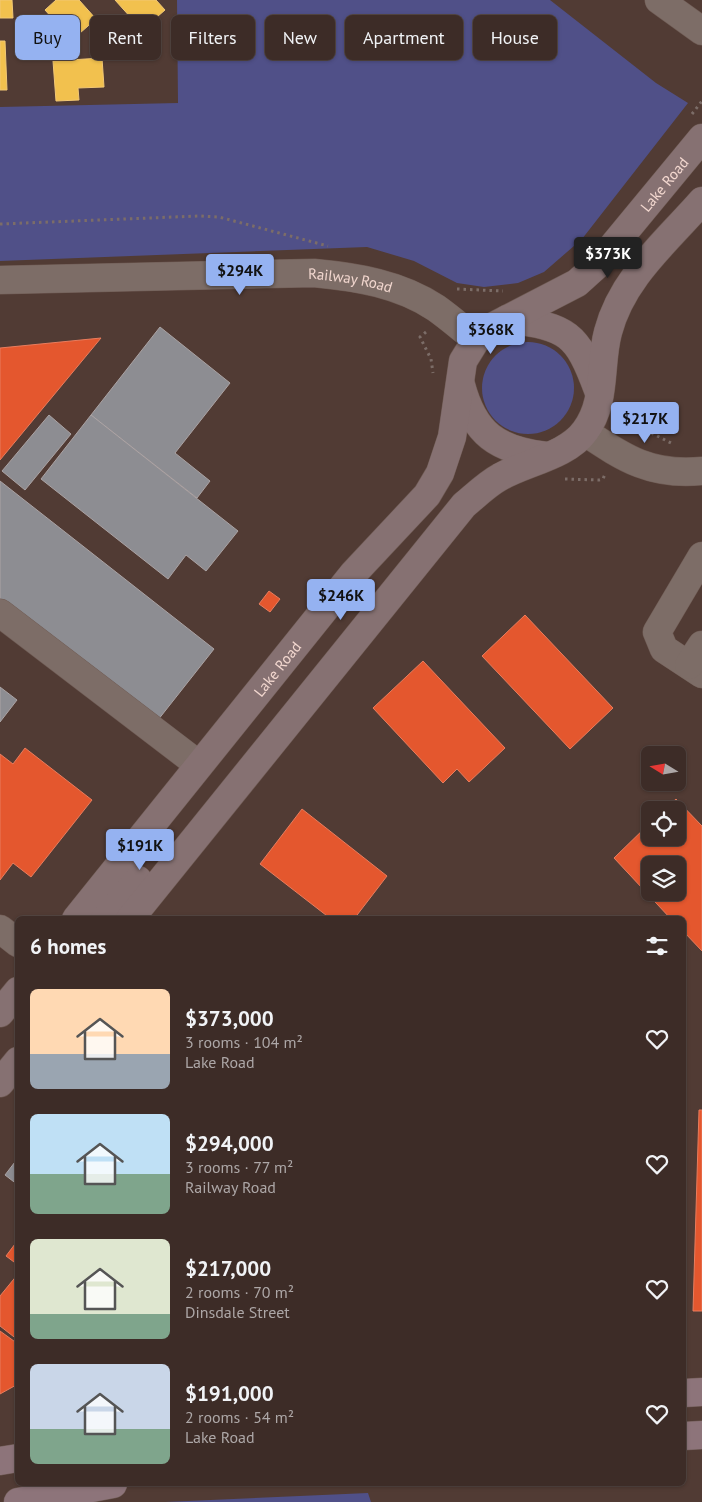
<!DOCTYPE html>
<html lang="en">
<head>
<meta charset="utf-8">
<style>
  :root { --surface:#3d2c27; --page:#483833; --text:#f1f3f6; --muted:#ada7a7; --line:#564844; --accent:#95b2f1 }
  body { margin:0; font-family:"PT Sans",sans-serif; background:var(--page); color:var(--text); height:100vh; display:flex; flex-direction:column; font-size:19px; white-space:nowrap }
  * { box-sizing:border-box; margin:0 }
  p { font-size:16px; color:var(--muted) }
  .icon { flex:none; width:28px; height:28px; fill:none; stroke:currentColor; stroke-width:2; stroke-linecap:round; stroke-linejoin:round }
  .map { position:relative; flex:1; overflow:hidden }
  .panel { position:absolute; left:15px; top:916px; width:671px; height:570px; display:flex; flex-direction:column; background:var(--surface); border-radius:8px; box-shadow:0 1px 4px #0004,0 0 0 1px var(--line) }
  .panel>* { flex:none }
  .top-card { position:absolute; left:15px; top:15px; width:672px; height:45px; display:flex; gap:10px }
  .needle { width:32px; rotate:281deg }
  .tools { position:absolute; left:641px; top:746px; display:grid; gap:10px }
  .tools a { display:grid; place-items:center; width:45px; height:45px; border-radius:8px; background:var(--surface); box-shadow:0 1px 4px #0004,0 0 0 1px var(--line); font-size:25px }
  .price { position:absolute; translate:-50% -42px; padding:0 11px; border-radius:5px; background:var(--accent); color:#111; font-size:16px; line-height:32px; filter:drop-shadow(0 1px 2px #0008) }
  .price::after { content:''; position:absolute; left:50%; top:30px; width:15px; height:11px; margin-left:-8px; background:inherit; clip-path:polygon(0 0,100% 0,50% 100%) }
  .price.active { background:#222; color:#fff }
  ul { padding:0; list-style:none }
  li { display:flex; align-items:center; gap:15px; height:125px; padding:0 15px }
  li span { display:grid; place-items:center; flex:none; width:140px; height:100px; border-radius:8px; color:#555 }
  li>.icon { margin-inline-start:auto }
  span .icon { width:60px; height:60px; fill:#fffc; stroke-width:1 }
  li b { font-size:21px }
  h2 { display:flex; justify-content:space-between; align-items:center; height:60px; padding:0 15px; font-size:21px }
  .tag { padding:0 18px; border-radius:8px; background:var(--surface); box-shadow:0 1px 4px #0004,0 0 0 1px var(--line); font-size:18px; line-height:45px }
  .tag.active { background:var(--accent); color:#111 }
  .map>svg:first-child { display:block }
  .green { fill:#505088 }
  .homes { fill:#f2c14e; stroke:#f2c875 }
  .shops { fill:#e4572e; stroke:#e87d5e; fill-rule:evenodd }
  .industry { fill:#8d8d92; stroke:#aba3a4 }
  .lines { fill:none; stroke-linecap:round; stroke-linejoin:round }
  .minor-casing { stroke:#6e5a53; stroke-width:29 }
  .major-casing { stroke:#6e5a53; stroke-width:29 }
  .highway-casing { stroke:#6e5a53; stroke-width:29 }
  .path { stroke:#7c6d68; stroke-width:3; stroke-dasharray:2.5 4; stroke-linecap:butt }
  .minor { stroke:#7d6d67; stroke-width:28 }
  .major { stroke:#867172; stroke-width:28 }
  .highway { stroke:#8d747a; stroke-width:28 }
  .labels { text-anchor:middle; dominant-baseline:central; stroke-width:5; stroke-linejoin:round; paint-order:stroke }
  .street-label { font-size:15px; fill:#f2d7cf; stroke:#5e3527 }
</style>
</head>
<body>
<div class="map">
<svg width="702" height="1502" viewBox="0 0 702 1502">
  <rect width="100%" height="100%" fill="#513b34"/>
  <!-- green -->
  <g class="green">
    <path d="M177,0h373l106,83 32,20 -106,136 -38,33 -26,11 -34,4 -27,-4 -43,-22 -47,-14 -367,14v-154l178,-4z"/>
    <circle cx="528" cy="388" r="46"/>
    <path d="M368,1493l3,9h-206z"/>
  </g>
  <!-- homes -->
  <g class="homes">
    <path d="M0,0h12l1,18h-13z"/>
    <path d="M56,0h23l17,19 -24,21 -27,-30z"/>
    <path d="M115,0h41l9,10 -23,20z"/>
    <path d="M0,41h5l2,49h-7z"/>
    <path d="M102,58l2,29 -26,1 1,12 -23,1 -3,-40z"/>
  </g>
  <!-- shops -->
  <g class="shops">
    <path d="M101,338l-101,122v-112z"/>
    <path d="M269,591l11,8 -10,13 -11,-8z"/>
    <path d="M525,615l88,93 -43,41 -88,-93z"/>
    <path d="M423,661l82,87 -36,34 -12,-13 -14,14 -70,-75z"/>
    <path d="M25,748l67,52 -61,77 -18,-14 -13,17v-126l13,10z"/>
    <path d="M676,799l26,27v125l-18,-19v-13h-13l-57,-61 36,-35v15h28v-28h-14zM650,865h28v27h-28z"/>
    <path d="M302,809l85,67 -33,43h-23l-71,-55z"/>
    <path d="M699,1110h3v201h-9z"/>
    <path d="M18,1240v25l-12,-9z"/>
    <path d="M18,1274v66l-18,-14v-30z"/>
    <path d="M0,1331l18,13v40l-18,10z"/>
  </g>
  <!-- industry -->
  <g class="industry">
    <path d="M160,327l70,56 -55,70 35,28 -13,17 -106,-83z"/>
    <path d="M49,415l22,19 -46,56 -23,-19z"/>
    <path d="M91,415l147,116 -32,40 -20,-16 -18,24 -127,-100z"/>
    <path d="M0,481l214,168 -60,76 -154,-121z"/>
    <path d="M0,687l17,13 -17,22z"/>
    <path d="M18,1158v27l-13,-10z"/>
  </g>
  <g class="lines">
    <!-- minor casing -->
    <g class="minor-casing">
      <g id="minor">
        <path d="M659,0l43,31"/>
        <path id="s1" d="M0,280l314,-7c43,4 86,11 122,35 14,10 27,21 40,32"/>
        <path d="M585,432c40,27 67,44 117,39"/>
        <path d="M702,556l-45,76 7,17 38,25"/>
        <path d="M0,613l199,152"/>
        <path d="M689,665l13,-20"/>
        <path d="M0,929l18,14"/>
      </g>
    </g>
    <!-- major casing -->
    <g class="major-casing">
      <g id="major">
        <path d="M507,319c61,8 70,14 91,71"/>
        <path d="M461,385c13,49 36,65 86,71"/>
        <path id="s2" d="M76,919l277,-345 74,-79 13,-22 12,-36 11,-76 13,-21 14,-12 87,-45 21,-19 104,-126"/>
        <path d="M105,919l33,-39"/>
        <path d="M130,919l334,-414c11,-9 23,-21 36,-28 26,-15 67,-21 85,-46 22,-29 14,-66 23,-99 14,-54 58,-90 94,-131"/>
        <path d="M0,1013l18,-22"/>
        <path d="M0,1083l18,-22"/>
      </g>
    </g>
    <!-- highway casing -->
    <g class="highway-casing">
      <g id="highway">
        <path d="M684,1393l18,-1"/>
        <path d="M684,1436l18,-1"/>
        <path d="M0,1461l18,-3"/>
        <path d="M18,1502l95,-18"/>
      </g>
    </g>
    <!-- path -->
    <g class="path">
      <path d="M692,114l10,-13"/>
      <path d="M0,224l199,-8 20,1 109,29"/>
      <path d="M457,289l46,2"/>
      <path d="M426,332l-6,5 11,22 2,14"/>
      <path d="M626,403l3,16 5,5 -4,5"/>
      <path d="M634,424l37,19"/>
      <path d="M565,479l34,1 4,-1 2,-5"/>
    </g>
    <!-- minor -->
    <use href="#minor" class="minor"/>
    <!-- major -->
    <use href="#major" class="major"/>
    <!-- highway -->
    <use href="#highway" class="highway"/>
  </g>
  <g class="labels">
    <!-- street labels -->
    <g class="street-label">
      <text stroke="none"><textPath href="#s2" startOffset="964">Lake Road</textPath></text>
      <text stroke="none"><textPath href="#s1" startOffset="351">Railway Road</textPath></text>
      <text stroke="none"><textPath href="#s2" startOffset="321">Lake Road</textPath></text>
    </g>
  </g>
</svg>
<div class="tools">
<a><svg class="needle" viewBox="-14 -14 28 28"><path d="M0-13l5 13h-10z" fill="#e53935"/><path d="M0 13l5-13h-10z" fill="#ada7a7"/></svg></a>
<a><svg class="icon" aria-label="locate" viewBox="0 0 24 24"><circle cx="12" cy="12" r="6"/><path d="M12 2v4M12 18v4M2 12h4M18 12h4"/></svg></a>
<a><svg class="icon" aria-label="layers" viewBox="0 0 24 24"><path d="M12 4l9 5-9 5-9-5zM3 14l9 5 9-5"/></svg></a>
</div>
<b class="price active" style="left:608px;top:279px">$373K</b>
<b class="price" style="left:240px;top:296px">$294K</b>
<b class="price" style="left:491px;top:355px">$368K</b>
<b class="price" style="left:645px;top:444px">$217K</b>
<b class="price" style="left:341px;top:621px">$246K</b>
<b class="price" style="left:140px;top:871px">$191K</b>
<div class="top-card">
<a class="tag active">Buy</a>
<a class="tag">Rent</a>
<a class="tag">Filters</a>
<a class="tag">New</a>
<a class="tag">Apartment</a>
<a class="tag">House</a>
</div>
<section class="panel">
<h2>6 homes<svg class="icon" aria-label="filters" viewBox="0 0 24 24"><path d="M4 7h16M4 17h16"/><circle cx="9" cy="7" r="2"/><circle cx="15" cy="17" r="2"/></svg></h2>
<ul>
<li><span style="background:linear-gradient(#ffd9b3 65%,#9aa5b1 0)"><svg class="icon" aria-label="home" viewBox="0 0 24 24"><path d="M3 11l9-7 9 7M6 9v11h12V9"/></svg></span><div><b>$373,000</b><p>3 rooms · 104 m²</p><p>Lake Road</p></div><svg class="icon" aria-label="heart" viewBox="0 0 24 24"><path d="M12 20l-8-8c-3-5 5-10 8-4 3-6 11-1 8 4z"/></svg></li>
<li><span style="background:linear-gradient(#bfe0f5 60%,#7fa58c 0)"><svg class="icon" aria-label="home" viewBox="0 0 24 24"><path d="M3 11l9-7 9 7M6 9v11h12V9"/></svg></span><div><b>$294,000</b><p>3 rooms · 77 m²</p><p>Railway Road</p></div><svg class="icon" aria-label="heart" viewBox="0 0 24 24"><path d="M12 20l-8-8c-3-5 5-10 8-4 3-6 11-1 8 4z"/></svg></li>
<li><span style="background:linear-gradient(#dfe7d0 75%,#7fa58c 0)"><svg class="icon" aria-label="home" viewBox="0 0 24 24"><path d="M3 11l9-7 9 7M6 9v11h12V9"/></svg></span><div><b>$217,000</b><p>2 rooms · 70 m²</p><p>Dinsdale Street</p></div><svg class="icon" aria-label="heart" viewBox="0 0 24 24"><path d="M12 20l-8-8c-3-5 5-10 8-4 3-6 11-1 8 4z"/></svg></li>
<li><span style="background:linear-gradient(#c9d6e8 65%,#7fa58c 0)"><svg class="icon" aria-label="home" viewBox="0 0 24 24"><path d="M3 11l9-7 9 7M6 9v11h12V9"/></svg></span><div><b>$191,000</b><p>2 rooms · 54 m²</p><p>Lake Road</p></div><svg class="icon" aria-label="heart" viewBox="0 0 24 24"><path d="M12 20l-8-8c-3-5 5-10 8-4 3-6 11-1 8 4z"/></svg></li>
</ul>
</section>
</div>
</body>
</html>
